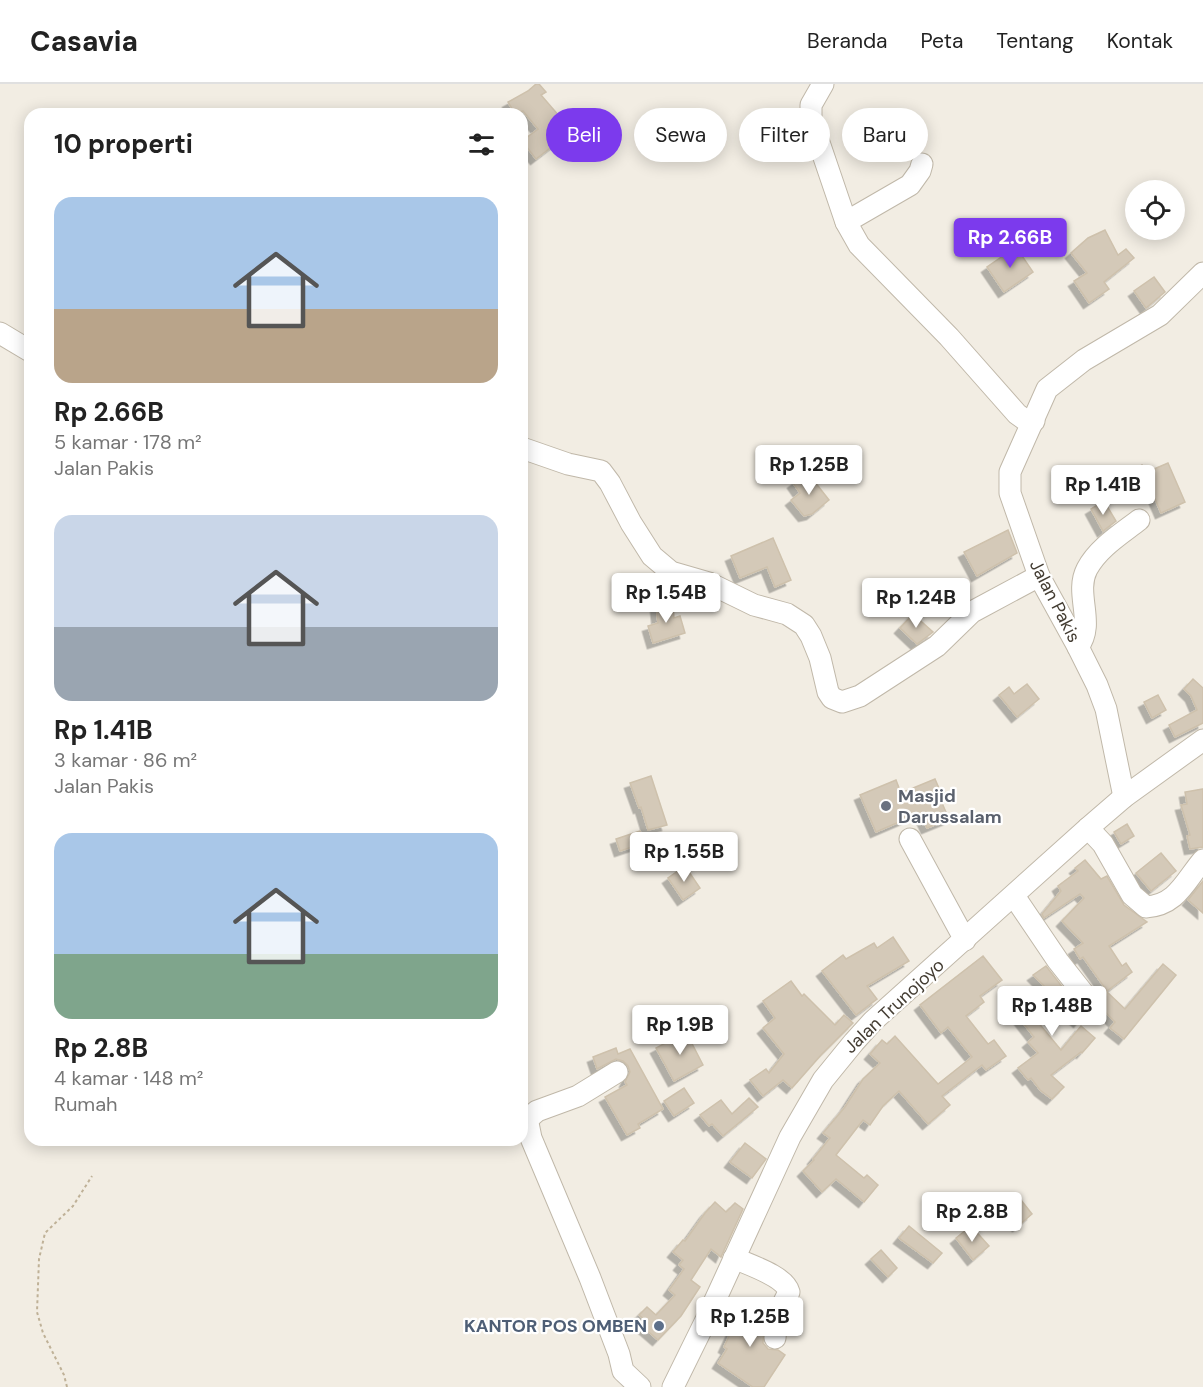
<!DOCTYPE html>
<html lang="id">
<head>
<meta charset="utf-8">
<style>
  :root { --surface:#fff; --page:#f6f6f6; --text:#222; --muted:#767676; --line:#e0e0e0; --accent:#7c3aed }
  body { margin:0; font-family:"DM Sans",sans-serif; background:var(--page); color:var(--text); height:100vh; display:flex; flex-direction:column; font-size:22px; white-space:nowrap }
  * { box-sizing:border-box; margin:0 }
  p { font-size:20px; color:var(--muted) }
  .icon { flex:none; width:33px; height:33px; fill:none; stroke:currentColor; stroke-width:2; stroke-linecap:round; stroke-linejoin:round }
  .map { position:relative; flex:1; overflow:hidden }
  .panel { position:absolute; left:24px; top:24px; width:504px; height:1038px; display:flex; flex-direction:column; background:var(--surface); border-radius:18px; box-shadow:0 3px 15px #0003 }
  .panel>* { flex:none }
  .banner { position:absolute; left:546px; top:24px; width:567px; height:54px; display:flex; gap:12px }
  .buttons { position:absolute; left:1125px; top:96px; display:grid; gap:12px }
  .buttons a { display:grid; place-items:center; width:60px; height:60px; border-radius:50%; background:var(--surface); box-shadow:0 3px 15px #0003; font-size:30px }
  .price { position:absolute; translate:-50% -51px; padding:0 14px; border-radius:6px; background:#fff; color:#222; font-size:20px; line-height:39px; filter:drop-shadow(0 2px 3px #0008) }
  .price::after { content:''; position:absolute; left:50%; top:36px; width:18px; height:14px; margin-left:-9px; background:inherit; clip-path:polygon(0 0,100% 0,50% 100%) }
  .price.current { background:var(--accent); color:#fff }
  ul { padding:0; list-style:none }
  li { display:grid; align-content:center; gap:12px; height:318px; padding:0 30px }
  li span { display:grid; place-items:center; height:186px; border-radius:18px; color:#555 }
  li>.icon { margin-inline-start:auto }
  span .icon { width:108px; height:108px; fill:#fffc; stroke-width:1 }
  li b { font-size:26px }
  h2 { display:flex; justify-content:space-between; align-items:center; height:72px; padding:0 30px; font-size:26px }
  .chip { padding:0 21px; border-radius:27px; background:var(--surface); box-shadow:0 3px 15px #0003; font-size:21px; line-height:54px }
  .chip.current { background:var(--accent); color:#fff }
  header { display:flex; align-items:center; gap:36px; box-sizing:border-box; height:84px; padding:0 30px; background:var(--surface); border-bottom:2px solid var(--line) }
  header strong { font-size:28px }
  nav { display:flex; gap:33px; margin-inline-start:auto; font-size:21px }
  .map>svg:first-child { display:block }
  .building { fill:#d4c9b8; stroke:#cec1ac; stroke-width:1.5; filter:url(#shadow) }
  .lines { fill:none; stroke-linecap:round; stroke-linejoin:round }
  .minor-casing { stroke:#c0b8a9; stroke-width:23 }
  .path { stroke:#bfb197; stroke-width:2; stroke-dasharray:3 3; stroke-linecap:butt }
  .minor { stroke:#fff; stroke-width:21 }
  .worship-dot { fill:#6b7280; stroke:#fff; stroke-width:2 }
  .service-dot { fill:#5c6f8a; stroke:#fff; stroke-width:2 }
  .labels { text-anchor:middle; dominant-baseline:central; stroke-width:4.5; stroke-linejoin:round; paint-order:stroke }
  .street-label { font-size:18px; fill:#443d33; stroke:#fff }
  .worship-label { font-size:18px; font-weight:bold; fill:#5b616d; stroke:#fff; text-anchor:start }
  .service-label { font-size:18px; font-weight:bold; fill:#4e5e75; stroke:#fff; text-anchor:end }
</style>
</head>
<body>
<header>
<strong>Casavia</strong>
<nav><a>Beranda</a><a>Peta</a><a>Tentang</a><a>Kontak</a></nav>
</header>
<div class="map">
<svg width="1203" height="1303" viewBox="0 0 1203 1303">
  <defs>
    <filter id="shadow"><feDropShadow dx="-5.5" dy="5.5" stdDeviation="0" flood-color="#0004"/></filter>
  </defs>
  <rect width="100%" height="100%" fill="#f2ede3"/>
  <!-- building -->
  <g class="building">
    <path d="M536,0h3l7,8 -5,3 31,36 -36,28 -14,-18 16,-12 -15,-18 -8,3 -7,-12 20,-11z"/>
    <path d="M1105,146l13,25 8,-6 8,9 -30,24 5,7 -20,14 -15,-22 13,-8 -16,-20 17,-15z"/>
    <path d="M1016,163l17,25 -29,20 -17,-25z"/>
    <path d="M1154,193l11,15 -19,16 -12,-17z"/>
    <path d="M1168,379l17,39 -24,11 -15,-35 -8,4 -6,-11 10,-6 5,7z"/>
    <path d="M807,388l22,28 -17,14 -8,2 -13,-16 9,-7 -7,-10z"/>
    <path d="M1104,417l12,20 -13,10 -12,-22z"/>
    <path d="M1008,446l9,23 -40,23 -13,-24z"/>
    <path d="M773,454l18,42 -16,7 -8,-20 -27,11 -9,-22z"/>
    <path d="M673,520l1,14 6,-2 5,17 -32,10 -5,-17 10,-3 -2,-17z"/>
    <path d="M913,530l20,18 -16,12 -17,-16z"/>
    <path d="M1193,595l10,9v35l-28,14 -6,-12 28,-15 -6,-14 -7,-7z"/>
    <path d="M1027,600l12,15 -22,18 -18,-22 10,-8 5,7z"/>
    <path d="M1158,611l8,15 -14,8 -8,-16z"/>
    <path d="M651,692l16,49 -19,5 -7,-23 -2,1 -9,-25z"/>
    <path d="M935,695l10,23 -3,1 7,16 -22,9 -7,-15 -44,19 -16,-37 36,-15 5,13z"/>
    <path d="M1203,705v58l-13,2 -3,-13 3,-1 -9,-30 6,-1 -2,-12z"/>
    <path d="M1127,740l7,12 -13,8 -7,-12z"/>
    <path d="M640,747l4,12 -24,8 -4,-12z"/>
    <path d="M1161,769l15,18 -25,20 -15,-18z"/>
    <path d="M1085,776l16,19 6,-3 17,29 23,17 -38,24 13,20 4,-3 6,9 -25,19 -24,-34 -3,2 -6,-10 9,-6 -21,-22 22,-23 -4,-4 -36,24 -2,-4 19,-23 -3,-5 20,-15 -3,-3z"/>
    <path d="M685,782l15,22 -17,12 -15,-22z"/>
    <path d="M1203,797v32l-15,-13z"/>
    <path d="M893,853l16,24 -42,25 10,13 -21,16 -34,-44 21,-16 3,4 28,-16 3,5z"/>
    <path d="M983,872l19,24 -22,16 4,6 -18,14 22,28 6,-4 12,16 -20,14 -4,-5 -40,31 8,9 -22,19 -29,-33 -16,15 -13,19 -7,-5 -27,35 28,23 3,-3 11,10 -14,17 -28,-23 -14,13 -19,-21 11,-11 -1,-1 17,-21 -7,-5 22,-26 18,-28 17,-16 -10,-9 12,-14 5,4 8,-8 43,48 34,-27 -24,-30 -7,6 -21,-28z"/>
    <path d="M1163,880l13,11 -52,64 -14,-11 5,-6 -21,-21 11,-11 20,19z"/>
    <path d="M1046,882l28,36 6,4 10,-1 2,1 -13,16 -21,-18 -21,17 24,29 20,-24 14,12 -13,15 -1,-1 -30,23 13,12 -12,12 -12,-9 -9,-12 -3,2 -10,-12 20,-15 -10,-11 6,-5 -14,-18 31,-26 -18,-18z"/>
    <path d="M791,897l11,15 2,-2 31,31 9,-10 9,8 -32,32 -29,33 -9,-8 -20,16 -13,-16 16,-11 3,4 15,-19 -21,-26 12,-10 -12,-17z"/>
    <path d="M686,948l17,33 -29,16 -18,-33z"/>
    <path d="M616,964l2,6 12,-5 33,60 -25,15 2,4 -13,7 -22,-38 22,-12 -2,-3 5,-10 -2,-6 -5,-5 -7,-2 -19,10 -4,-12z"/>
    <path d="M684,1004l10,15 -20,13 -10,-15z"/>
    <path d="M749,1014l9,9 -35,29 -11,-12 -3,2 -9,-11 21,-15 11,14z"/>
    <path d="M745,1059l21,16 -14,19 -22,-16z"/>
    <path d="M1021,1116l11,14 -14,12 -12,-14z"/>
    <path d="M715,1118l11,10 9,-9 8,6 -22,48 -10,-8 -20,31 9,7 -19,29 -23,24 -14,-12 4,-5 -9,-8 8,-8 9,8 19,-20 -6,-5 15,-21 -5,-4 4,-5 -10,-8 10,-12 2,1 20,-28z"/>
    <path d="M909,1142l33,27 -9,10 -34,-25z"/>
    <path d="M971,1142l18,20 -16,14 -17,-22z"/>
    <path d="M881,1166l16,18 -9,9 -17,-18z"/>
    <path d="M742,1214l23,13 -2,32 5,6 10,1 7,5 -21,32h-11l-35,-24 9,-14 -3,-2 13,-28 -4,-3z"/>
  </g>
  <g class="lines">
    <!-- minor casing -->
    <g class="minor-casing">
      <g id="minor">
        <path d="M823,0l-12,21v14l35,103 13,23 90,92 68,77 7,5 10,2"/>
        <path d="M846,138l64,-37 10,-14 2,-7"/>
        <path d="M0,249l30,18"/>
        <path d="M522,364l46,16 33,7 9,12 21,40 21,33 19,16 38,11 45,22 33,9 17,11 7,11 9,22 8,34 4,6 10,4 18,-6 77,-50 35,-34 67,-36"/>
        <path d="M1078,563c18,-24 -4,-53 9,-78 11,-21 34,-35 52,-49"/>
        <path d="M1124,713l-18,-88 -9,-24 -19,-38 -39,-71 -29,-83v-21l37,-83 37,-29 76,-45 43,-42"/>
        <path d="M1088,744l15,16 29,51 14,12c31,-2 39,-26 57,-47"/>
        <path d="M910,755l55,101"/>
        <path d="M1014,812l44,65 26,33"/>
        <path d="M617,988l-39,24 -41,15 -7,6 -2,6 3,15 59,140 29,76 4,17 17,16"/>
        <path d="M734,1174c15,7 51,18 55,34l-12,24 -2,22"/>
        <path d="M673,1303l33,-67 84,-183 33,-57 31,-38 19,-21 215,-193 36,-31 79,-57"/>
      </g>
    </g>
    <!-- path -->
    <path class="path" d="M67,1303l-3,-12 -21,-42 -6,-21 2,-53 6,-26 28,-27 19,-30"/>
    <!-- minor -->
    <use href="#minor" class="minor"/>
  </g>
  <!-- markers -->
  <circle class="worship-dot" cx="886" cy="722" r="6"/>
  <circle class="service-dot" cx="659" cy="1242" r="6"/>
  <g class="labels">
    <!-- street labels -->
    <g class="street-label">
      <text transform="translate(1055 517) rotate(63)">Jalan Pakis</text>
      <text transform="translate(894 922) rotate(-43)">Jalan Trunojoyo</text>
    </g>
    <!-- worship labels -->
    <g class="worship-label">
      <text x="898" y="712">Masjid<tspan x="898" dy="21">Darussalam</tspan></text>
    </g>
    <!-- service labels -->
    <g class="service-label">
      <text x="647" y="1242">KANTOR POS OMBEN</text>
    </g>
  </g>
</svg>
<div class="buttons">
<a><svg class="icon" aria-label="locate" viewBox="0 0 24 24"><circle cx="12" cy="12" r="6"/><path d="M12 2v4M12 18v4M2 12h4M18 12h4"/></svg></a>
</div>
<b class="price current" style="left:1010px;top:185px">Rp 2.66B</b>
<b class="price" style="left:809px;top:412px">Rp 1.25B</b>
<b class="price" style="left:1103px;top:432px">Rp 1.41B</b>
<b class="price" style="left:666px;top:540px">Rp 1.54B</b>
<b class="price" style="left:916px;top:545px">Rp 1.24B</b>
<b class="price" style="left:684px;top:799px">Rp 1.55B</b>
<b class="price" style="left:1052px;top:953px">Rp 1.48B</b>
<b class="price" style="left:680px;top:972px">Rp 1.9B</b>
<b class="price" style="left:972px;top:1159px">Rp 2.8B</b>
<b class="price" style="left:750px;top:1264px">Rp 1.25B</b>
<div class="banner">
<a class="chip current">Beli</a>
<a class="chip">Sewa</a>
<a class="chip">Filter</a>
<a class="chip">Baru</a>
</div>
<section class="panel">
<h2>10 properti<svg class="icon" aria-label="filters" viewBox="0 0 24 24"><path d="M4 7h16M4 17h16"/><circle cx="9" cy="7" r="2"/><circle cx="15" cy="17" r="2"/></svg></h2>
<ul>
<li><span style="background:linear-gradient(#a9c7e8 60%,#b9a48a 0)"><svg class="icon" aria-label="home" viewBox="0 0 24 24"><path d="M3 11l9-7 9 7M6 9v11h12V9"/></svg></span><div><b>Rp 2.66B</b><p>5 kamar · 178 m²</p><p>Jalan Pakis</p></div></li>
<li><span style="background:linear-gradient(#c9d6e8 60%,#9aa5b1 0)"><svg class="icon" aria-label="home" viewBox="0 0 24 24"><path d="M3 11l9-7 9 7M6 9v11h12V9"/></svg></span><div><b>Rp 1.41B</b><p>3 kamar · 86 m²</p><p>Jalan Pakis</p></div></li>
<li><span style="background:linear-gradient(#a9c7e8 65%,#7fa58c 0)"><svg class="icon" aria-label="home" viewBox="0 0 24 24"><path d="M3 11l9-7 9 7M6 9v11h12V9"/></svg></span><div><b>Rp 2.8B</b><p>4 kamar · 148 m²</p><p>Rumah</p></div></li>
</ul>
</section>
</div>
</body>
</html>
